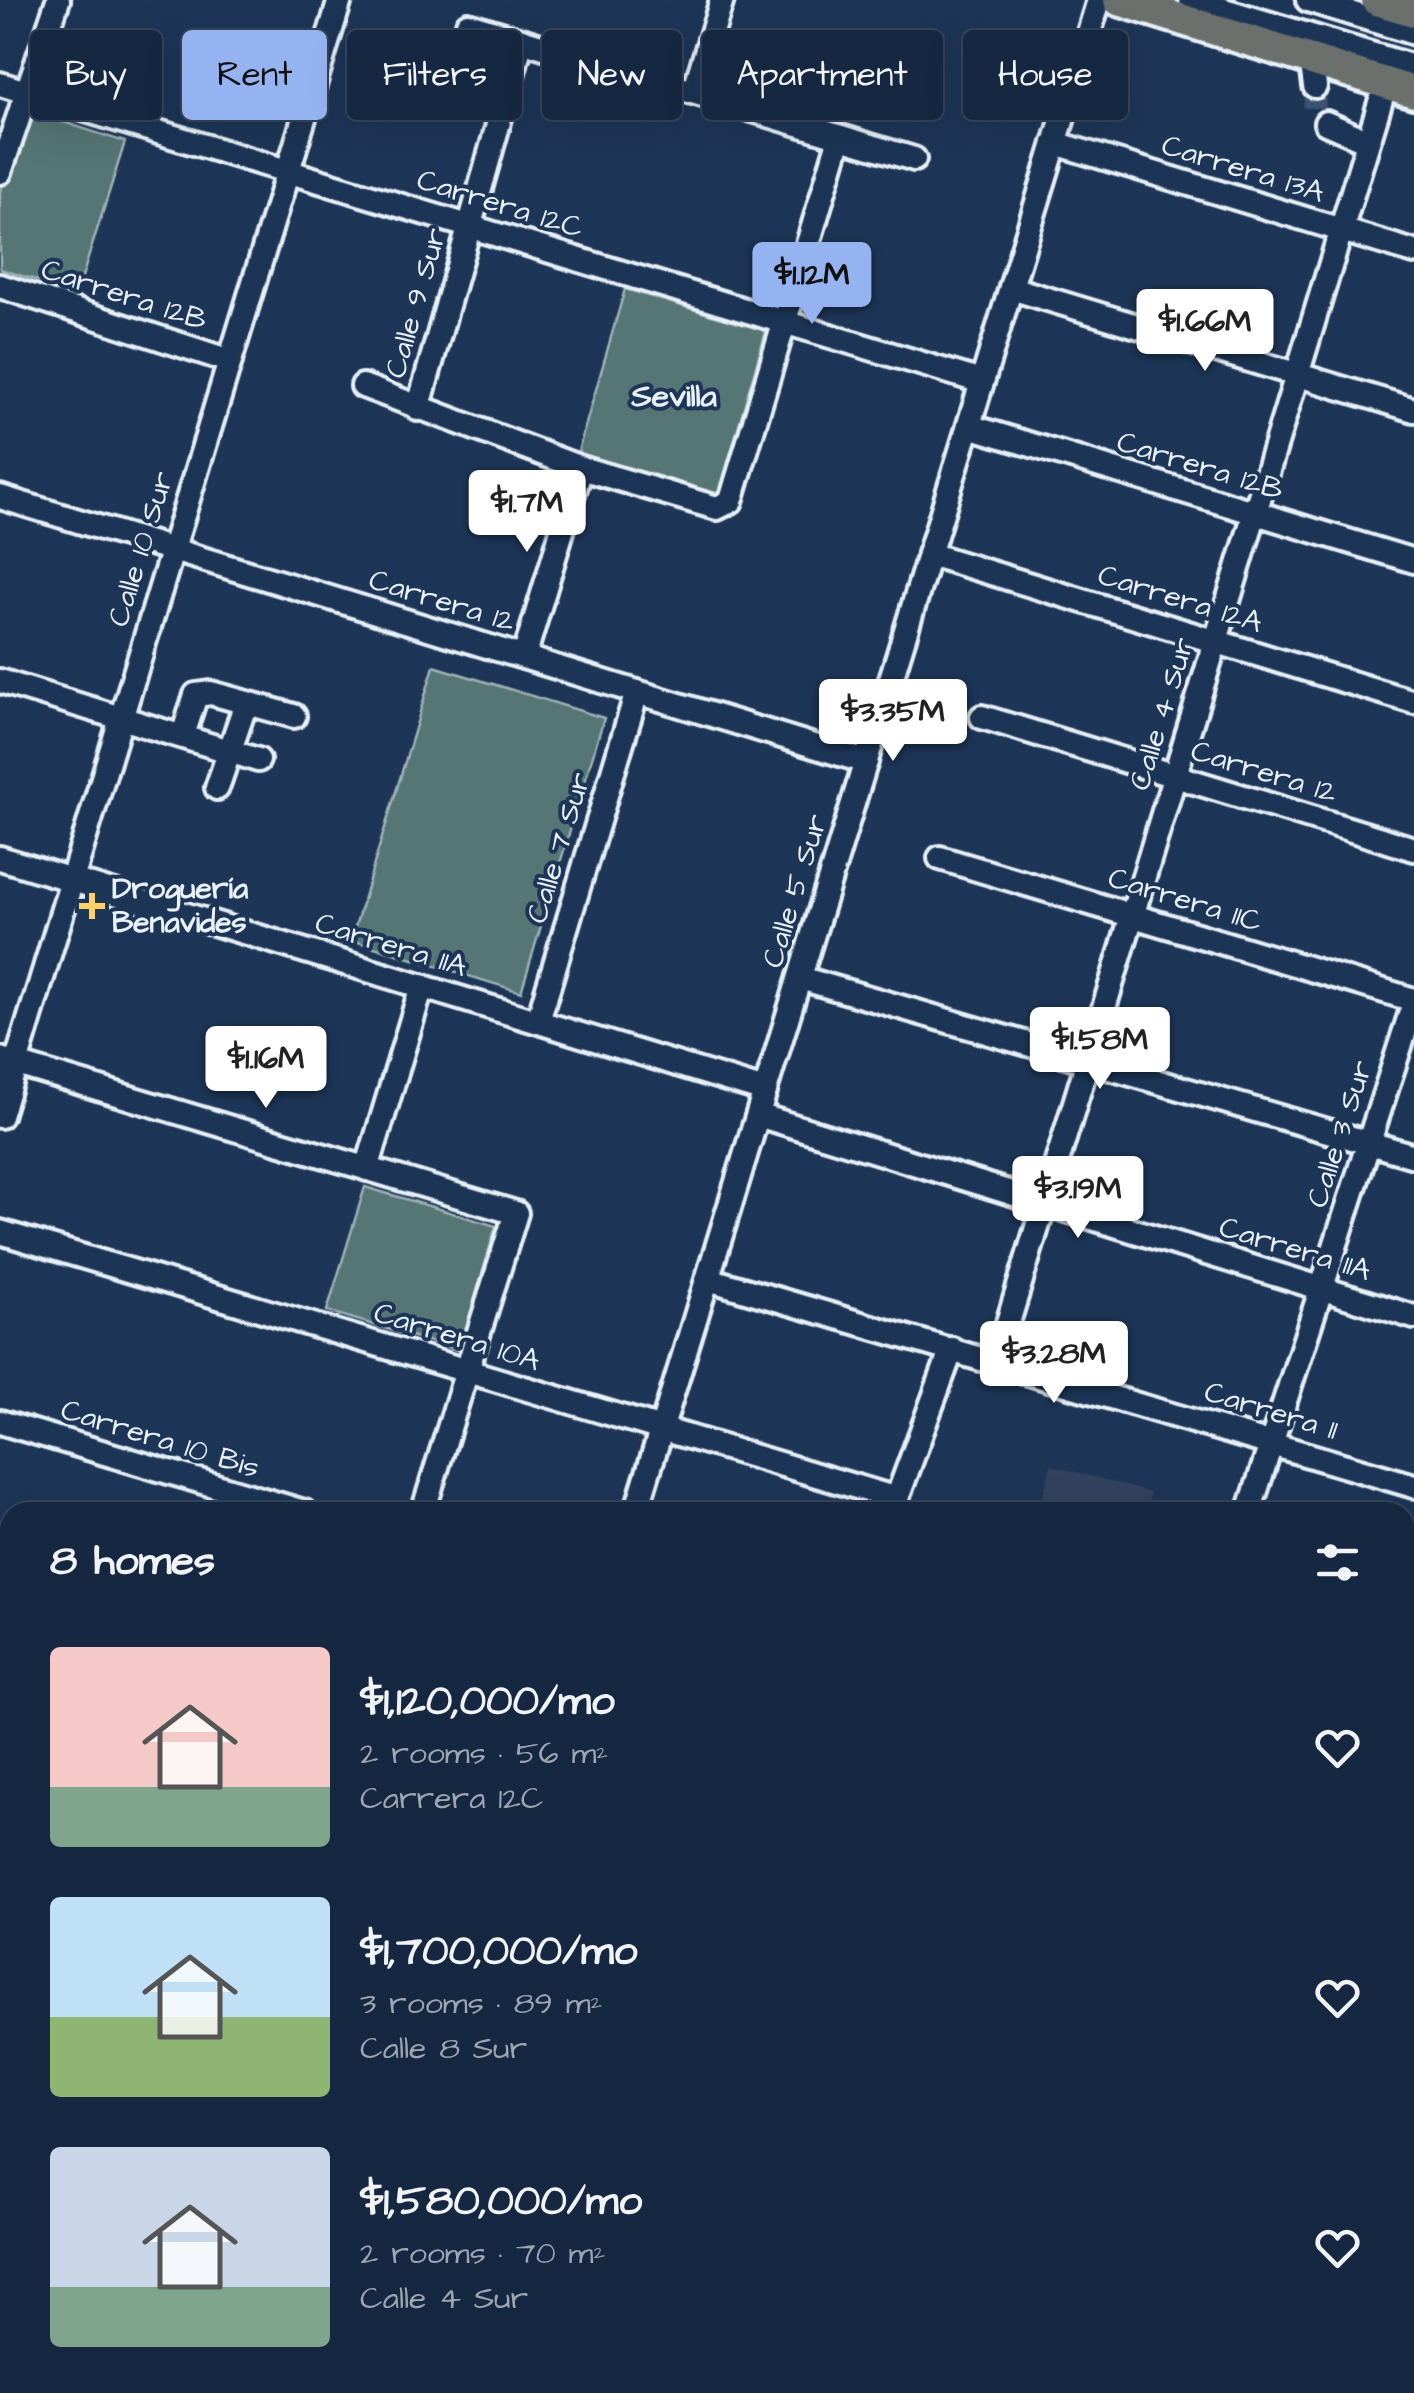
<!DOCTYPE html>
<html lang="en">
<head>
<meta charset="utf-8">
<style>
  :root { --surface:#162841; --page:#1f3048; --text:#f1f3f6; --muted:#9ea6b1; --line:#35445a; --accent:#95b2f1 }
  body { margin:0; font-family:"Architects Daughter",sans-serif; background:var(--page); color:var(--text); height:100vh; display:flex; flex-direction:column; font-size:38px; white-space:nowrap }
  * { box-sizing:border-box; margin:0 }
  p { font-size:32px; color:var(--muted) }
  .icon { flex:none; width:55px; height:55px; fill:none; stroke:currentColor; stroke-width:2; stroke-linecap:round; stroke-linejoin:round }
  .map { position:relative; flex:1; overflow:hidden }
  .drawer { position:absolute; left:0px; top:1502px; width:1415px; height:892px; display:flex; flex-direction:column; background:var(--surface); border-radius:30px 30px 0 0; box-shadow:0 10px 40px #0002,0 0 0 2px var(--line) }
  .drawer>* { flex:none }
  .banner { position:absolute; left:30px; top:30px; width:1355px; height:90px; display:flex; gap:20px }
  .price { position:absolute; translate:-50% -85px; padding:0 22px; border-radius:10px; background:#fff; color:#222; font-size:32px; line-height:65px; filter:drop-shadow(0 2px 5px #0008) }
  .price::after { content:''; position:absolute; left:50%; top:60px; width:30px; height:22px; margin-left:-15px; background:inherit; clip-path:polygon(0 0,100% 0,50% 100%) }
  .price.active { background:var(--accent); color:#111 }
  ul { padding:0; list-style:none }
  li { display:flex; align-items:center; gap:30px; height:250px; padding:0 50px }
  li span { display:grid; place-items:center; flex:none; width:280px; height:200px; border-radius:10px; color:#555 }
  li>.icon { margin-inline-start:auto }
  span .icon { width:120px; height:120px; fill:#fffc; stroke-width:1 }
  li b { font-size:42px }
  h2 { display:flex; justify-content:space-between; align-items:center; height:120px; padding:0 50px; font-size:42px }
  .tag { padding:0 35px; border-radius:10px; background:var(--surface); box-shadow:0 10px 40px #0002,0 0 0 2px var(--line); font-size:35px; line-height:90px }
  .tag.active { background:var(--accent); color:#111 }
  .map>svg:first-child { display:block }
  .built { fill:#32425e }
  .green { fill:#567574; stroke:#9fb3b6; stroke-width:2.5 }
  .lines { fill:none; stroke-linecap:round; stroke-linejoin:round }
  .minor-tunnel { stroke:#3b516f; stroke-width:22; stroke-dasharray:22 11; stroke-linecap:butt }
  .minor-casing { stroke:#e8f1f8; stroke-width:30 }
  .major-casing { stroke:#e8f1f8; stroke-width:38 }
  .minor { stroke:#1d3557; stroke-width:22 }
  .major { stroke:#6c706d; stroke-width:30 }
  .poi-dot { fill:#ffd166; stroke:#1d3557; stroke-width:4 }
  .labels { text-anchor:middle; dominant-baseline:central; stroke-width:8; stroke-linejoin:round; paint-order:stroke }
  .street-label { font-size:30px; fill:#e8f1f8; stroke:#1d3557 }
  .poi-label { font-size:30px; font-weight:bold; fill:#e8f1f8; stroke:#1d3557; text-anchor:start }
  .neighbourhood-label { font-size:32px; font-weight:bold; fill:#e8f1f8; stroke:#1d3557 }
</style>
</head>
<body>
<div class="map">
<svg width="1414" height="2393" viewBox="0 0 1414 2393">
  <rect width="100%" height="100%" fill="#1d3557"/>
  <filter id="ink" filterUnits="userSpaceOnUse"><feTurbulence type="fractalNoise" baseFrequency=".01" numOctaves="2"/><feDisplacementMap in="SourceGraphic" scale="20" xChannelSelector="R" yChannelSelector="G"/><feConvolveMatrix kernelMatrix="1 2 1 2 8 2 1 2 1" color-interpolation-filters="sRGB"/></filter>
  <g filter="url(#ink)">
    <!-- built -->
    <path class="built" d="M1051,1465l100,28 -6,19h-107z"/>
    <!-- green -->
    <g class="green">
      <path d="M26,110l99,32 -48,151 -77,-24v-77z"/>
      <path d="M625,289l141,42 -48,166 -141,-42z"/>
      <path d="M434,666l170,52 -83,274 -170,-52z"/>
      <path d="M365,1187l131,39 -36,125 -133,-40z"/>
    </g>
    <g class="lines">
      <!-- minor-tunnel -->
      <path class="minor-tunnel" d="M1315,86l-1,32 12,5"/>
      <!-- minor casing -->
      <g class="minor-casing">
        <g id="minor">
          <path d="M1191,0l223,67"/>
          <path d="M1308,0l106,33"/>
          <path d="M468,24l446,135"/>
          <path d="M1311,57l4,29"/>
          <path d="M0,84l982,298"/>
          <path d="M694,92l28,-92"/>
          <path d="M1326,123l41,18"/>
          <path d="M1055,143l359,109"/>
          <path d="M0,172l58,-172"/>
          <path d="M0,286l230,75"/>
          <path d="M1011,288l403,122"/>
          <path d="M363,386l218,82 136,40 14,-7 109,-364"/>
          <path d="M418,409l104,-369"/>
          <path d="M969,426l445,135"/>
          <path d="M0,497l866,265"/>
          <path d="M929,554l485,148"/>
          <path d="M524,657l57,-189"/>
          <path d="M0,681l258,79"/>
          <path d="M982,717l432,132"/>
          <path d="M183,735l13,-40 15,-2 83,23"/>
          <path d="M217,788l29,-85"/>
          <path d="M0,858l765,233"/>
          <path d="M940,858l474,142"/>
          <path d="M800,978l614,178"/>
          <path d="M538,1021l99,-329"/>
          <path d="M0,1059l516,154 -93,299"/>
          <path d="M758,1115l656,202"/>
          <path d="M0,1116l340,-1116"/>
          <path d="M367,1169l55,-183"/>
          <path d="M0,1232l897,267"/>
          <path d="M708,1279l706,207"/>
          <path d="M996,1362l390,-1279"/>
          <path d="M0,1422l304,90"/>
          <path d="M636,1512l463,-1512"/>
          <path d="M892,1512l60,-163"/>
          <path d="M1249,1512l165,-509"/>
          <path d="M1405,1645l9,2"/>
          <path d="M0,1680l10,3"/>
          <path d="M0,1711l10,3"/>
          <path d="M1405,1818l9,2"/>
          <path d="M0,1936l10,-22"/>
          <path d="M1405,2011l9,2"/>
          <path d="M1405,2048l9,1"/>
          <path d="M0,2342l10,-19"/>
          <path d="M224,2385l31,8"/>
          <path d="M833,2385l16,8"/>
          <path d="M303,2393l2,-8"/>
          <path d="M637,2393l2,-8"/>
          <path d="M891,2393l5,-8"/>
          <path d="M1119,2393l2,-8"/>
        </g>
      </g>
      <!-- major casing -->
      <g class="major-casing">
        <g id="major">
          <path d="M1119,0l295,92"/>
          <path d="M1377,0l37,11"/>
          <path d="M0,1663l10,3"/>
          <path d="M0,1731l10,3"/>
          <path d="M1405,1988l9,2"/>
          <path d="M1405,2068l9,2"/>
        </g>
      </g>
      <!-- minor -->
      <use href="#minor" class="minor"/>
      <!-- major -->
      <use href="#major" class="major"/>
    </g>
  </g>
  <!-- markers -->
  <path class="poi-dot" d="M87 891h10v10h10v10h-10v10h-10v-10h-10v-10h10z"/>
  <g class="labels">
    <!-- street labels -->
    <g class="street-label">
      <text transform="translate(1243 169) rotate(17)">Carrera 13A</text>
      <text transform="translate(500 204) rotate(17)">Carrera 12C</text>
      <text transform="translate(124 295) rotate(18)">Carrera 12B</text>
      <text transform="translate(416 303) rotate(-74)">Calle 9 Sur</text>
      <text transform="translate(1200 466) rotate(17)">Carrera 12B</text>
      <text transform="translate(141 549) rotate(-73)">Calle 10 Sur</text>
      <text transform="translate(1180 599) rotate(17)">Carrera 12A</text>
      <text transform="translate(442 601) rotate(17)">Carrera 12</text>
      <text transform="translate(1162 714) rotate(-73)">Calle 4 Sur</text>
      <text transform="translate(1264 772) rotate(17)">Carrera 12</text>
      <text transform="translate(559 848) rotate(-73)">Calle 7 Sur</text>
      <text transform="translate(795 891) rotate(-73)">Calle 5 Sur</text>
      <text transform="translate(1185 900) rotate(17)">Carrera 11C</text>
      <text transform="translate(391 945) rotate(17)">Carrera 11A</text>
      <text transform="translate(1340 1134) rotate(-72)">Calle 3 Sur</text>
      <text transform="translate(1295 1249) rotate(17)">Carrera 11A</text>
      <text transform="translate(457 1337) rotate(17)">Carrera 10A</text>
      <text transform="translate(1271 1411) rotate(17)">Carrera 11</text>
      <text transform="translate(160 1439) rotate(17)">Carrera 10 Bis</text>
    </g>
    <!-- poi labels -->
    <g class="poi-label">
      <text x="112" y="889">Droguería<tspan x="112" dy="34">Benavides</tspan></text>
    </g>
    <!-- neighbourhood labels -->
    <g class="neighbourhood-label">
      <text x="674" y="396">Sevilla</text>
    </g>
  </g>
</svg>
<b class="price active" style="left:812px;top:327px">$1.12M</b>
<b class="price" style="left:1205px;top:374px">$1.66M</b>
<b class="price" style="left:527px;top:555px">$1.7M</b>
<b class="price" style="left:893px;top:764px">$3.35M</b>
<b class="price" style="left:1100px;top:1092px">$1.58M</b>
<b class="price" style="left:266px;top:1111px">$1.16M</b>
<b class="price" style="left:1078px;top:1241px">$3.19M</b>
<b class="price" style="left:1054px;top:1406px">$3.28M</b>
<div class="banner">
<a class="tag">Buy</a>
<a class="tag active">Rent</a>
<a class="tag">Filters</a>
<a class="tag">New</a>
<a class="tag">Apartment</a>
<a class="tag">House</a>
</div>
<section class="drawer">
<h2>8 homes<svg class="icon" aria-label="filters" viewBox="0 0 24 24"><path d="M4 7h16M4 17h16"/><circle cx="9" cy="7" r="2"/><circle cx="15" cy="17" r="2"/></svg></h2>
<ul>
<li><span style="background:linear-gradient(#f6c9c9 70%,#7fa58c 0)"><svg class="icon" aria-label="home" viewBox="0 0 24 24"><path d="M3 11l9-7 9 7M6 9v11h12V9"/></svg></span><div><b>$1,120,000/mo</b><p>2 rooms · 56 m²</p><p>Carrera 12C</p></div><svg class="icon" aria-label="heart" viewBox="0 0 24 24"><path d="M12 20l-8-8c-3-5 5-10 8-4 3-6 11-1 8 4z"/></svg></li>
<li><span style="background:linear-gradient(#bfe0f5 60%,#8fb573 0)"><svg class="icon" aria-label="home" viewBox="0 0 24 24"><path d="M3 11l9-7 9 7M6 9v11h12V9"/></svg></span><div><b>$1,700,000/mo</b><p>3 rooms · 89 m²</p><p>Calle 8 Sur</p></div><svg class="icon" aria-label="heart" viewBox="0 0 24 24"><path d="M12 20l-8-8c-3-5 5-10 8-4 3-6 11-1 8 4z"/></svg></li>
<li><span style="background:linear-gradient(#c9d6e8 70%,#7fa58c 0)"><svg class="icon" aria-label="home" viewBox="0 0 24 24"><path d="M3 11l9-7 9 7M6 9v11h12V9"/></svg></span><div><b>$1,580,000/mo</b><p>2 rooms · 70 m²</p><p>Calle 4 Sur</p></div><svg class="icon" aria-label="heart" viewBox="0 0 24 24"><path d="M12 20l-8-8c-3-5 5-10 8-4 3-6 11-1 8 4z"/></svg></li>
</ul>
</section>
</div>
</body>
</html>
